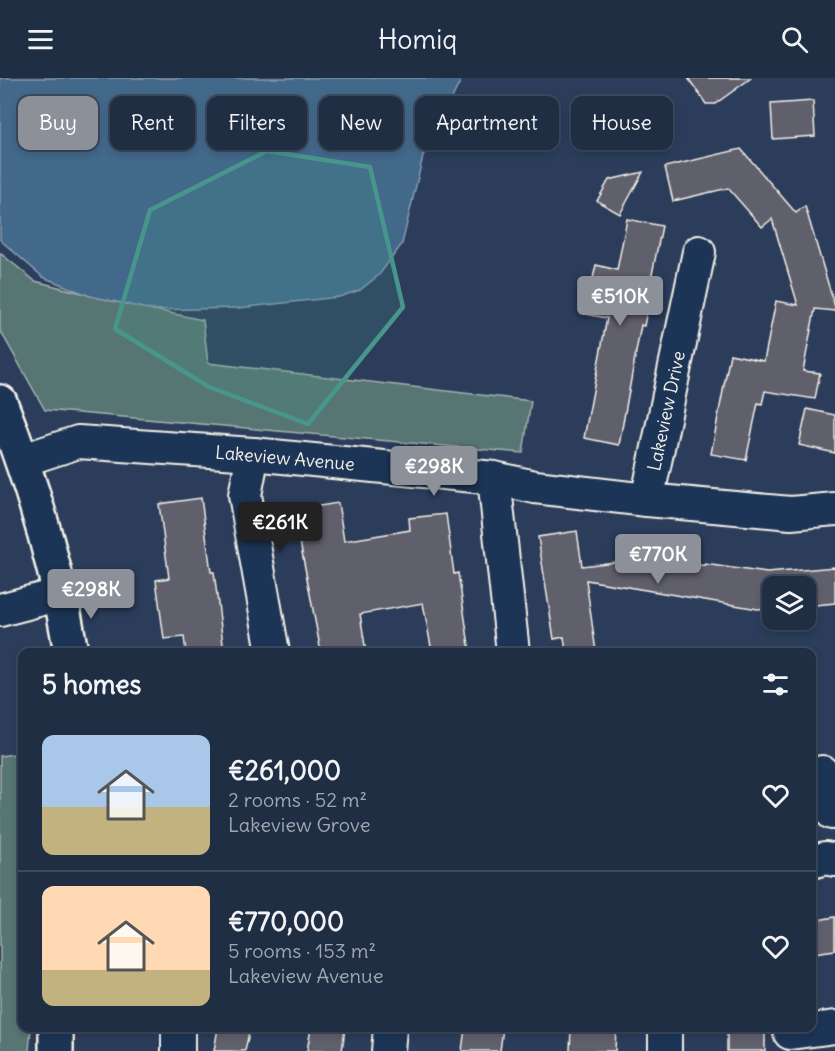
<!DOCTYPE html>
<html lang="en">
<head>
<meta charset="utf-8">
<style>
  :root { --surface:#202e44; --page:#28364b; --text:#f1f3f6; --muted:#a2a8b2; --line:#3d4a5d; --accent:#8c9099 }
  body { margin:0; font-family:Delius,sans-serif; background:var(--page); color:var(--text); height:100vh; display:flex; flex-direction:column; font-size:22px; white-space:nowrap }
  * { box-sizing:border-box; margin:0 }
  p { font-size:20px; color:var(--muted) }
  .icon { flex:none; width:33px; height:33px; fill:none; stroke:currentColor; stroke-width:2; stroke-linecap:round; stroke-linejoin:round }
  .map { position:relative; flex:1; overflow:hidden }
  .sheet { position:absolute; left:18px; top:570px; width:798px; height:384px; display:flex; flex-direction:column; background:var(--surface); border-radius:12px; box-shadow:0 3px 9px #0003,0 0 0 2px var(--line) }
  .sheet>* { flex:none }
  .banner { position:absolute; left:18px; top:18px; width:800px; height:54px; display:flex; gap:12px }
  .buttons { position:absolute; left:762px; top:498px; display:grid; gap:12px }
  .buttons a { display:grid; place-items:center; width:54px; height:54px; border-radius:12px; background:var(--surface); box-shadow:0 3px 9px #0003,0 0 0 2px var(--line); font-size:30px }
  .price { position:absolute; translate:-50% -51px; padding:0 14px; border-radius:6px; background:var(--accent); color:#fff; font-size:20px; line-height:39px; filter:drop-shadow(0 2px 3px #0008) }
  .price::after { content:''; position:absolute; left:50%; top:36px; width:18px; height:14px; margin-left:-9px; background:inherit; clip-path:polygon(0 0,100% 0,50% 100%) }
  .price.active { background:#222; color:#fff }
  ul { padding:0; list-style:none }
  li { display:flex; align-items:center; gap:18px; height:150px; padding:0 24px }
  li+li { border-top:2px solid var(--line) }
  li span { display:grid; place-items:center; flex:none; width:168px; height:120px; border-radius:12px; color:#555 }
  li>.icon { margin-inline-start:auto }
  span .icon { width:72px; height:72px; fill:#fffc; stroke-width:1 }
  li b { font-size:26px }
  h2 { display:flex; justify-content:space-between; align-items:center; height:72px; padding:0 24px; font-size:26px }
  .chip { padding:0 21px; border-radius:12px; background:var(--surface); box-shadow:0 3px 9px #0003,0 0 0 2px var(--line); font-size:21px; line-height:54px }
  .chip.active { background:var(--accent); color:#fff }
  header { display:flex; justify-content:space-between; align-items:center; height:78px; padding:0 24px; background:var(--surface); font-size:27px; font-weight:600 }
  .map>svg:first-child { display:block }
  .green { fill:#577573; stroke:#a6b3ae; stroke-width:1.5 }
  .water { fill:#42678a; stroke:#899eb0; stroke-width:1.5 }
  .building { fill:#615e6c; stroke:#f4f1e8; stroke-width:1.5 }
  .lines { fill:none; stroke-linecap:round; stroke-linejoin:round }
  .street-casing { stroke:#f4f1e8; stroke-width:36 }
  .secondary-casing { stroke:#f4f1e8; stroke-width:38 }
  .street { stroke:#1d3557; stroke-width:32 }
  .secondary { stroke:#1d3557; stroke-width:33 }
  .marked { fill:#48958c; fill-opacity:0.2; stroke:#48958c; stroke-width:4.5; stroke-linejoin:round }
  .labels { text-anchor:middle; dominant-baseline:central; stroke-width:4.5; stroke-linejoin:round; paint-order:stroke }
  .street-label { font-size:18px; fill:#f4f1e8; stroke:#1d3557 }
</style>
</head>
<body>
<header><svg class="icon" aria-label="menu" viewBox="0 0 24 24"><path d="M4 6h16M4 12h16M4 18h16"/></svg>Homiq<svg class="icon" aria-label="search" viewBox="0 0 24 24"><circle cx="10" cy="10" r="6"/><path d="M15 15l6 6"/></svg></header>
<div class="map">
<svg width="835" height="973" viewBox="0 0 835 973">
  <rect width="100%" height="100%" fill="#2b3d5b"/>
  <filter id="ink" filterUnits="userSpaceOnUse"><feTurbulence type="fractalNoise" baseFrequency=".0167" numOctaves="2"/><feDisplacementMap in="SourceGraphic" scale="12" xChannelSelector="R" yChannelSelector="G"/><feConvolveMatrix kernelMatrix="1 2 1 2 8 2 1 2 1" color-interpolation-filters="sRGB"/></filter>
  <g filter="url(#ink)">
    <!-- green -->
    <g class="green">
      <path d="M0,175l35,28 78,20 90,19 5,43 323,38 -8,52 -478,-43 -45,-80z"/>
      <path d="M22,675v275h9l-2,23h-29v-295z"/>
    </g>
    <!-- water -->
    <path class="water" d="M0,0h462l-39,78 -21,88 -23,31 -19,15 -21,7 -100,11 -87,2 -62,-14 -47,-19 -43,-37z"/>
    <!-- building -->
    <g class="building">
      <path d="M688,0h63l-36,26h-9z"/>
      <path d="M813,23l2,35 -42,3 -2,-35z"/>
      <path d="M741,71l55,64 9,-7 30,101v4l-20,-2 -12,62 17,2 -5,26 -50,-8 -3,13 -4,-1 -12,57 -35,-6 19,-100 34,7 12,-60 22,4 -26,-86 -10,8 -34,-39 -55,13 -8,-34z"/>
      <path d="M643,94l-23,42 -23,-13 12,-21z"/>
      <path d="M627,141l35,7 -12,58 2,1 -8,41 -3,-1 -22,120 -35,-7 23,-120 -22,-4 11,-49 21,5z"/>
      <path d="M807,331l28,6v38l-36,-8z"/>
      <path d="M201,420l10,74h3l10,80h-38l-2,-15 -20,2 -8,-59 13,-2 -10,-74z"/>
      <path d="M338,425l6,38 66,-11 -1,-12 37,-4 8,60 4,-1 12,79h-38l-9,-49 -63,11 6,38h-45l-27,-142z"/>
      <path d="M577,453l5,35 57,-7 1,-5 65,12v-2l62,9 68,-6v36l-29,3v-20h-34v22l-14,1 -172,-29 10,72h-30l-2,-15 -10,2 -16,-102z"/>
      <path d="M835,839v33l-21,3 -2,-32z"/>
      <path d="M218,950h32l-5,23h-31z"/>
      <path d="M311,950h34l-3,23h-35z"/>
      <path d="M465,950h38l-3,23h-38z"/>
      <path d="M571,950h45l-1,23h-45z"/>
      <rect x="727" y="950" width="38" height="23"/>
    </g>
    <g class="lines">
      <!-- street casing -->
      <g class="street-casing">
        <g id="street">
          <path d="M253,376l-8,41 28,157"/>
          <path d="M23,382l55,-18 175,12 241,24 41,9 112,13 144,13 44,-4"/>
          <path d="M494,400l19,174"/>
          <path d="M647,422l52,-248"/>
          <path d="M0,532l61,-16"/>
          <path d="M822,694l10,41 3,-1"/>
          <path d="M812,784l13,-4 10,2"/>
          <path d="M178,950v23"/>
          <path d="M790,955l45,-6"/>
          <path d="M388,973l2,-23"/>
          <path d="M665,973v-23"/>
        </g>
      </g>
      <!-- secondary casing -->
      <g class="secondary-casing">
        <g id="secondary">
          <path d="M0,324c32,81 57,164 71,250"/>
          <path d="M56,973v-23"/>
        </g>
      </g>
      <!-- street -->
      <use href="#street" class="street"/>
      <!-- secondary -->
      <use href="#secondary" class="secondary"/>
    </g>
  </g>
  <!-- marked area -->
  <path class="marked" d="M267,73l103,16 33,140 -95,117 -99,-37 -94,-58 35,-119z"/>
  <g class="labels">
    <!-- street labels -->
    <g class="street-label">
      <text transform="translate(666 333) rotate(-78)">Lakeview Drive</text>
      <text transform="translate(285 380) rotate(5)">Lakeview Avenue</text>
    </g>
  </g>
</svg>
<div class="buttons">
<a><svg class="icon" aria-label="layers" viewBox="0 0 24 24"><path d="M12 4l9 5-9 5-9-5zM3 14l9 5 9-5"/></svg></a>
</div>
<b class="price" style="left:620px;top:249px">€510K</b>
<b class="price" style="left:434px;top:419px">€298K</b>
<b class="price active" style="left:280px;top:475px">€261K</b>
<b class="price" style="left:658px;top:507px">€770K</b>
<b class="price" style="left:91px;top:542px">€298K</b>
<div class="banner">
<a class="chip active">Buy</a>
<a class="chip">Rent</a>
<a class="chip">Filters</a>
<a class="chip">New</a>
<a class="chip">Apartment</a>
<a class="chip">House</a>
</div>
<section class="sheet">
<h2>5 homes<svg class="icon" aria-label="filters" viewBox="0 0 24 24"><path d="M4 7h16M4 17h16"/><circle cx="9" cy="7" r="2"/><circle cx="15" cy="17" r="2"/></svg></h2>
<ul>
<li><span style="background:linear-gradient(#a9c7e8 60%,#c2b280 0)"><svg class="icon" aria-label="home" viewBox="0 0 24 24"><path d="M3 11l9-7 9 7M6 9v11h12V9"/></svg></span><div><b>€261,000</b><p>2 rooms · 52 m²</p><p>Lakeview Grove</p></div><svg class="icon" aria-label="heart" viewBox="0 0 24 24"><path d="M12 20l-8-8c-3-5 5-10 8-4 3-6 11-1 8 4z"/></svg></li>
<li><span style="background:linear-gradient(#ffd9b3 70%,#c2b280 0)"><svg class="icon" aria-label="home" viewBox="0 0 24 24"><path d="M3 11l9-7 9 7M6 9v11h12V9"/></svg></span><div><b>€770,000</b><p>5 rooms · 153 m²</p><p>Lakeview Avenue</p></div><svg class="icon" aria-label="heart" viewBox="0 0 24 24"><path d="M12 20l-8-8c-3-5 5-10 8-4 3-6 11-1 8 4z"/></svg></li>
</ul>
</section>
</div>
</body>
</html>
